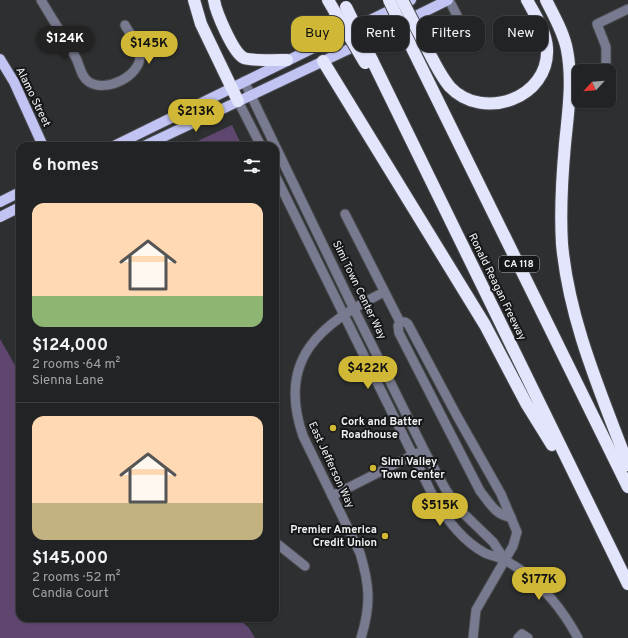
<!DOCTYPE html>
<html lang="en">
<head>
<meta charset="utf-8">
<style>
  :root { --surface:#222325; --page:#2a2b2d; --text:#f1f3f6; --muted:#a2a4a7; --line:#3f4042; --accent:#d0b836 }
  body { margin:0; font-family:Overpass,sans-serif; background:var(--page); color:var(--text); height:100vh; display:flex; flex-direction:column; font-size:15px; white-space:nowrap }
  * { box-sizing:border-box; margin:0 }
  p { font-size:13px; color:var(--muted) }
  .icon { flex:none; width:22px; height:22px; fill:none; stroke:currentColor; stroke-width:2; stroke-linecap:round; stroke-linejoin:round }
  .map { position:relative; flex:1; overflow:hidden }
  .panel { position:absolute; left:16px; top:142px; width:263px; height:480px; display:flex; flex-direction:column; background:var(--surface); border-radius:12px; box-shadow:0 1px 3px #0004,0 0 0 1px var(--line) }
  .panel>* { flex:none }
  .banner { position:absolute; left:291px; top:16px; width:277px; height:36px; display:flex; gap:8px }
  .needle { width:26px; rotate:244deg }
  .fabs { position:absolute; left:572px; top:64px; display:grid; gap:8px }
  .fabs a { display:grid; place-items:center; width:44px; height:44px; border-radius:8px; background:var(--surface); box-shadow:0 1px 3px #0004,0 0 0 1px var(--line); font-size:20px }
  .price { position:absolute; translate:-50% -34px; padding:0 9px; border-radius:14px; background:var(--accent); color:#111; font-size:13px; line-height:26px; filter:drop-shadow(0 1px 2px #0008) }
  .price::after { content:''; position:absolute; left:50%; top:24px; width:12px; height:9px; margin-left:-6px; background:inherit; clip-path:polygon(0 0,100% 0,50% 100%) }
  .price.current { background:#222; color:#fff }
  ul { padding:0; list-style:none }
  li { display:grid; align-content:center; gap:8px; height:212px; padding:0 16px }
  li+li { border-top:1px solid var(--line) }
  li span { display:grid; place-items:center; height:124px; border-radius:12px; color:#555 }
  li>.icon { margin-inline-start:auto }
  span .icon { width:72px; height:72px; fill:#fffc; stroke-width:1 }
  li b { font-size:17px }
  h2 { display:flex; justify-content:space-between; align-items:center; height:48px; padding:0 16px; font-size:17px }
  .tag { padding:0 14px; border-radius:12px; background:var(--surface); box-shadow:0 1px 3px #0004,0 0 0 1px var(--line); font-size:14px; line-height:36px }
  .tag.current { background:var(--accent); color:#111 }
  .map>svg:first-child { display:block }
  .green { fill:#5f466f }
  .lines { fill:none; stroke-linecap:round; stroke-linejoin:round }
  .minor-casing { stroke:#484a4c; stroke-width:11 }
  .major-casing { stroke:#484a4c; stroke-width:12 }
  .highway-casing { stroke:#484a4c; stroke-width:14 }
  .minor { stroke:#787a90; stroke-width:9 }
  .major { stroke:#c1c4f3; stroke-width:10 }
  .highway { stroke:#e3e5fc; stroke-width:12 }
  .highway-bridge-casing { stroke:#484a4c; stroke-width:14; stroke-linecap:butt }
  .highway-bridge { stroke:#e3e5fc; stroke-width:12 }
  .poi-dot { fill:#d0b836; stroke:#161718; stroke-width:1.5 }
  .labels { text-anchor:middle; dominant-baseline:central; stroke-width:4; stroke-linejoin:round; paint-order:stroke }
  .shield { fill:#161718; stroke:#aeafb0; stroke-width:1 }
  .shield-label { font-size:10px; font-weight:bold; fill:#eff0f1 }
  .street-label { font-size:11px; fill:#eff0f1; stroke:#161718 }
  .poi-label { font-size:11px; font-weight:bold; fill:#eff0f1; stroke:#161718; text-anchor:start }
</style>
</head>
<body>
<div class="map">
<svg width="628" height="638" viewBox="0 0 628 638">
  <rect width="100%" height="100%" fill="#2d2f31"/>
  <!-- green -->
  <g class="green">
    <path d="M232,125l10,21h-55z"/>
    <path d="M0,339l20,35v244h218l11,10 6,10h-255z"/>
  </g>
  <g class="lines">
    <!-- minor casing -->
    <g class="minor-casing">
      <g id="minor">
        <path d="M41,0c11,19 24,38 35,58 4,8 5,19 13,24 17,11 52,-6 51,-27 0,-12 -10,-20 -15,-30"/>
        <path d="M449,0l14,27"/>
        <path d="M606,71v-24l-9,-23 31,-15"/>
        <path d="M244,81l105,218 76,153 21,38 15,21 32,31 12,18"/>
        <path d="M238,101l23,45"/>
        <path d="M275,175l161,327c13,20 28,40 49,51 6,3 14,4 20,7 5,3 11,7 16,10 24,18 43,42 57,68"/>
        <path d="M345,214l55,108"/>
        <path d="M400,322h5l3,2 49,92 44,78 16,38 -4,14 -37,64 -3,28"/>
        <path d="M400,322l-2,4 1,7 81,158c9,11 16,25 31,26"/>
        <path d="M332,496l85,-43"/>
        <path d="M275,542l30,24"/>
        <path d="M361,638c10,-33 9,-52 -1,-85l-57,-117c-27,-78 18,-112 81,-144"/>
        <path d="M518,638l4,-4 6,4"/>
      </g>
    </g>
    <!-- major casing -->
    <g class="major-casing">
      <g id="major">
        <path d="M0,59l14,23 29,64"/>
        <path d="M114,146l297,-146"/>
        <path d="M144,146l207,-98 97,-48"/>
        <path d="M0,202l20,-10"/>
        <path d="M0,217l20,-10"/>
      </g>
    </g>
    <!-- highway casing -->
    <g class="highway-casing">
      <g id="highway">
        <path d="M194,0l7,24 37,77"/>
        <path d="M214,0c2,12 19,53 30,58 7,3 34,2 43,2"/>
        <path d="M328,0l7,12"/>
        <path d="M546,0c8,16 18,33 21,50 6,31 1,63 -2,94 -3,33 -5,67 -3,100 7,77 39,149 66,221"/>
        <path d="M421,37c9,16 17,36 29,50 33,35 100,11 97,-39 -1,-17 -12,-33 -20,-48"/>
        <path d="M409,42l219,445"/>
        <path d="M372,60l256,524"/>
        <path d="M323,61l162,264 41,78 26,42"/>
      </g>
    </g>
    <!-- minor -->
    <use href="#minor" class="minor"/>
    <!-- major -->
    <use href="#major" class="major"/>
    <!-- highway -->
    <use href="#highway" class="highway"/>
    <!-- highway-bridge casing -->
    <g class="highway-bridge-casing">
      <g id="highway-bridge">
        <path d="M389,0l20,42"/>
        <path d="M402,0l19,37"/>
        <path d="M346,7l26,53"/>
        <path d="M335,12l30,51"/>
      </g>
    </g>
    <!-- highway-bridge -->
    <use href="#highway-bridge" class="highway-bridge"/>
  </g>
  <!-- markers -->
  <g class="poi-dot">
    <circle cx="333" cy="428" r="4"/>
    <circle cx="373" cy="468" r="4"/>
    <circle cx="385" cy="536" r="4"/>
  </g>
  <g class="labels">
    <!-- shield labels -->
    <rect class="shield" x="499" y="256" width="40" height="16" rx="3"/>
    <g class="shield-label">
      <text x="519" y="264">CA 118</text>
    </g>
    <!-- street labels -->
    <g class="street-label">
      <text transform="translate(33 97) rotate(64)">Alamo Street</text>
      <text transform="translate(497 287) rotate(64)">Ronald Reagan Freeway</text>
      <text transform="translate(359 290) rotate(64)">Simi Town Center Way</text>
      <text transform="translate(331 465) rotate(65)">East Jefferson Way</text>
    </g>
    <!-- poi labels -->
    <g class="poi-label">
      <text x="341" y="422">Cork and Batter<tspan x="341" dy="13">Roadhouse</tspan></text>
      <text x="381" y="462">Simi Valley<tspan x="381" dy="13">Town Center</tspan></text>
      <text x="377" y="530" text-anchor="end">Premier America<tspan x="377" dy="13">Credit Union</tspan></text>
    </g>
  </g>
</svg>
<div class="fabs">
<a><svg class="needle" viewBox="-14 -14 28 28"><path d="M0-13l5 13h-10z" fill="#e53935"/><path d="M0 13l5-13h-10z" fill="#a2a4a7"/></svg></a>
</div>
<b class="price current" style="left:65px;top:60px">$124K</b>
<b class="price" style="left:149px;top:65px">$145K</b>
<b class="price" style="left:196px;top:133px">$213K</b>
<b class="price" style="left:368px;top:390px">$422K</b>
<b class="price" style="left:440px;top:527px">$515K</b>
<b class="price" style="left:539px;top:601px">$177K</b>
<div class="banner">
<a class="tag current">Buy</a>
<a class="tag">Rent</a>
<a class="tag">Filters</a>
<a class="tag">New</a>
</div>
<section class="panel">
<h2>6 homes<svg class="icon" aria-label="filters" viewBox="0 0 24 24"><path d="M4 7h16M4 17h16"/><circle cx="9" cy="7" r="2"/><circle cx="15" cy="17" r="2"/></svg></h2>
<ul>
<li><span style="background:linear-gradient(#ffd9b3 75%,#8fb573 0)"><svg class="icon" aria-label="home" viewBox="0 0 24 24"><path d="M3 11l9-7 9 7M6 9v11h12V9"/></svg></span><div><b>$124,000</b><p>2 rooms · 64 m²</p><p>Sienna Lane</p></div></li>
<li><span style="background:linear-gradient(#ffd9b3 70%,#c2b280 0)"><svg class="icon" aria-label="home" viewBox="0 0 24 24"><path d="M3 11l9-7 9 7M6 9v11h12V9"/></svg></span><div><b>$145,000</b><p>2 rooms · 52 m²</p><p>Candia Court</p></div></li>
</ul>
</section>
</div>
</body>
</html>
